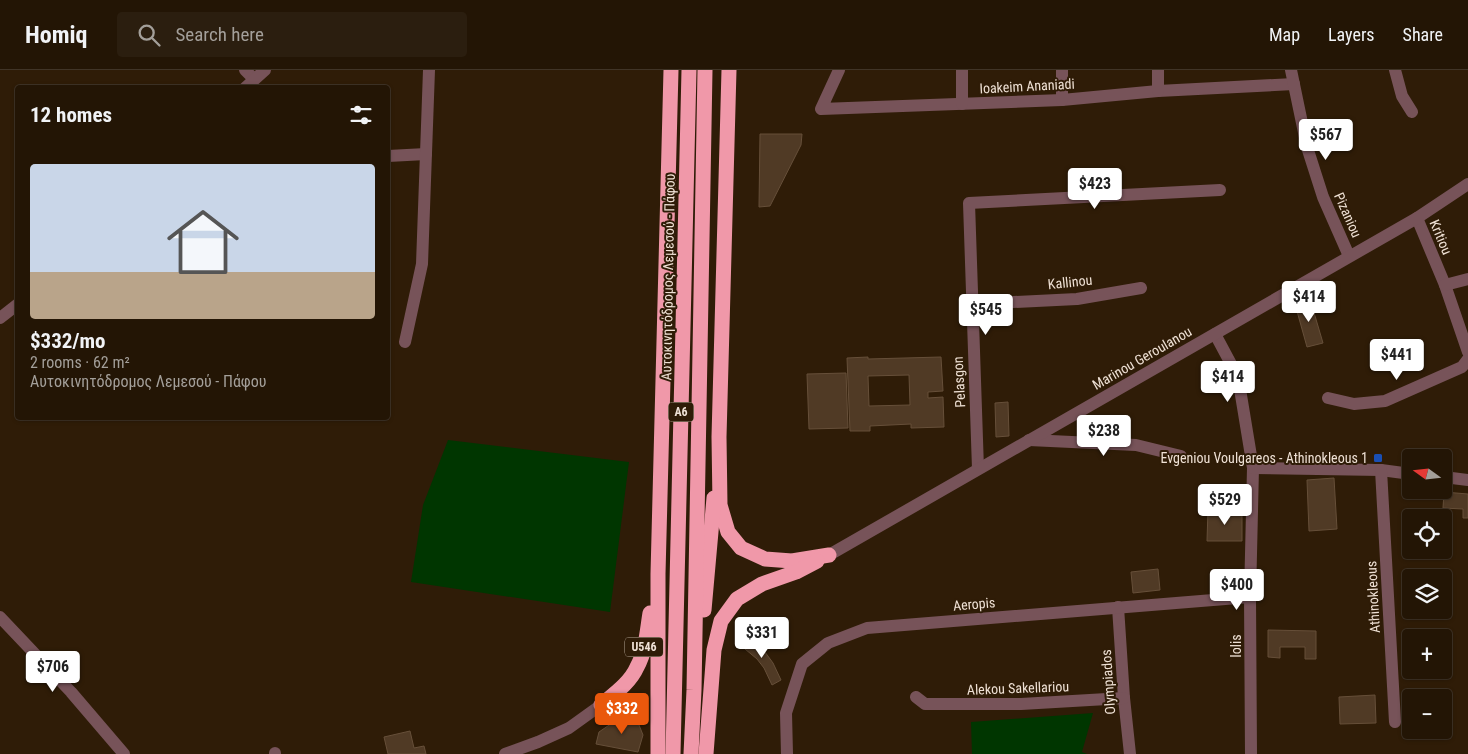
<!DOCTYPE html>
<html lang="en">
<head>
<meta charset="utf-8">
<style>
  :root { --surface:#231505; --page:#2b1e0f; --text:#f1f3f6; --muted:#a39f9a; --line:#403427; --accent:#ea580c }
  body { margin:0; font-family:"Roboto Condensed",sans-serif; background:var(--page); color:var(--text); height:100vh; display:flex; flex-direction:column; font-size:19px; white-space:nowrap }
  * { box-sizing:border-box; margin:0 }
  p { font-size:16px; color:var(--muted) }
  .icon { flex:none; width:28px; height:28px; fill:none; stroke:currentColor; stroke-width:2; stroke-linecap:round; stroke-linejoin:round }
  .map { position:relative; flex:1; overflow:hidden }
  .side { position:absolute; left:15px; top:15px; width:375px; height:335px; display:flex; flex-direction:column; background:var(--surface); border-radius:5px; box-shadow:0 1px 4px #0004,0 0 0 1px var(--line) }
  .side>* { flex:none }
  .needle { width:32px; rotate:285deg }
  .buttons { position:absolute; left:1402px; top:379px; display:grid; gap:10px }
  .buttons a { display:grid; place-items:center; width:50px; height:50px; border-radius:5px; background:var(--surface); box-shadow:0 1px 4px #0004,0 0 0 1px var(--line); font-size:25px }
  .price { position:absolute; translate:-50% -42px; padding:0 11px; border-radius:5px; background:#fff; color:#222; font-size:16px; line-height:32px; filter:drop-shadow(0 1px 2px #0008) }
  .price::after { content:''; position:absolute; left:50%; top:30px; width:15px; height:11px; margin-left:-8px; background:inherit; clip-path:polygon(0 0,100% 0,50% 100%) }
  .price.selected { background:var(--accent); color:#fff }
  ul { padding:0; list-style:none }
  li { display:grid; align-content:center; gap:10px; height:265px; padding:0 15px }
  li span { display:grid; place-items:center; height:155px; border-radius:5px; color:#555 }
  li>.icon { margin-inline-start:auto }
  span .icon { width:90px; height:90px; fill:#fffc; stroke-width:1 }
  li b { font-size:21px }
  h2 { display:flex; justify-content:space-between; align-items:center; height:60px; padding:0 15px; font-size:21px }
  header { display:flex; align-items:center; gap:30px; box-sizing:border-box; height:70px; padding:0 25px; background:var(--surface); border-bottom:1px solid var(--line) }
  header strong { font-size:24px }
  nav { display:flex; gap:28px; margin-inline-start:auto; font-size:18px }
  .search { width:350px; height:45px; background:var(--page); display:flex; align-items:center; gap:12px; box-sizing:border-box; padding:0 18px; border-radius:5px; color:var(--muted); font-size:19px }
  .map>svg:first-child { display:block }
  .green { fill:#003600 }
  .building { fill:#503a25; stroke:#664f39; fill-rule:evenodd }
  .lines { fill:none; stroke-linecap:round; stroke-linejoin:round }
  .minor { stroke:#775359; stroke-width:12 }
  .highway { stroke:#f098a9; stroke-width:15 }
  .transit-dot { fill:#1a4fb4; stroke:#2f1c07; stroke-width:2 }
  .labels { text-anchor:middle; dominant-baseline:central; stroke-width:4; stroke-linejoin:round; paint-order:stroke }
  .shield { fill:#2f1c07; stroke:#b5a697; stroke-width:1 }
  .shield-label { font-size:12px; font-weight:bold; fill:#efe1d5 }
  .street-label { font-size:14px; fill:#efe1d5; stroke:#2f1c07 }
  .poi-label { font-size:14px; fill:#efe1d5; stroke:#2f1c07; text-anchor:end }
</style>
</head>
<body>
<header>
<strong>Homiq</strong>
<div class="search"><svg class="icon" aria-label="search" viewBox="0 0 24 24"><circle cx="10" cy="10" r="6"/><path d="M15 15l6 6"/></svg>Search here</div>
<nav><a>Map</a><a>Layers</a><a>Share</a></nav>
</header>
<div class="map">
<svg width="1468" height="684" viewBox="0 0 1468 684">
  <rect width="100%" height="100%" fill="#2f1c07"/>
  <!-- green -->
  <g class="green">
    <path d="M448,370l181,22 -19,150 -199,-30 12,-77z"/>
    <path d="M1093,643l-11,39 5,2h-115l-1,-32z"/>
  </g>
  <!-- building -->
  <g class="building">
    <path d="M760,64h42l-1,11 -31,61 -11,1z"/>
    <path d="M1310,229l13,44 -16,4 -12,-43z"/>
    <path d="M868,287v2l73,-2 2,34 -15,1v6l15,-1 1,30 -33,1v-4l-41,2v5h-20l-3,-73zM909,305l1,30 -41,1 -1,-30z"/>
    <path d="M846,303l2,55 -39,1 -2,-55z"/>
    <path d="M1008,332l1,34 -13,1 -1,-34z"/>
    <path d="M1334,408l3,51 -28,2 -2,-51z"/>
    <path d="M1444,422l24,2v24h-5v-9l-20,-1z"/>
    <path d="M1208,440l34,1v30h-35z"/>
    <path d="M1158,499l2,21 -27,3 -2,-21z"/>
    <path d="M1268,560l48,1v28h-11v-12h-25v11l-12,-1z"/>
    <path d="M746,566l19,16 8,11 8,17 -9,5 -8,-17 -7,-9 -18,-15z"/>
    <path d="M1375,625l1,28 -36,1 -1,-27z"/>
    <path d="M618,649l19,1 6,15 -5,17 -42,-8 3,-12z"/>
    <path d="M410,661l4,17 10,-2 2,8h-38l-4,-17z"/>
  </g>
  <g class="lines">
    <!-- minor -->
    <g class="minor">
      <path d="M245,0l9,9"/>
      <path d="M839,0l-18,39 241,-9 96,-9 136,-7"/>
      <path d="M962,0v34"/>
      <path d="M1062,0v30"/>
      <path d="M1158,0v21"/>
      <path d="M1291,0l16,77 16,50 26,59"/>
      <path d="M1395,0l7,26 10,16"/>
      <path d="M245,18l20,-18"/>
      <path d="M388,86l38,-2"/>
      <path d="M1417,148l28,67 23,67"/>
      <path d="M1445,215l23,-6"/>
      <path d="M972,234l105,-5 64,-11"/>
      <path d="M0,248l18,-14"/>
      <path d="M1215,264l23,43 15,91 -3,129 1,157"/>
      <path d="M405,272l17,-78 7,-194"/>
      <path d="M1328,328l26,6 31,-3 77,-34 6,-8"/>
      <path d="M1029,370l107,5 45,11"/>
      <path d="M1253,398l128,2 30,4"/>
      <path d="M978,399l-9,-266 251,-13"/>
      <path d="M1381,400l14,252"/>
      <path d="M1444,407l24,3"/>
      <path d="M829,485l588,-337 51,-34"/>
      <path d="M1118,537l6,91 6,56"/>
      <path d="M0,547l71,75 53,62"/>
      <path d="M916,627l9,7h96l103,-6"/>
      <path d="M275,683v1"/>
      <path d="M505,684l33,-12 31,-14 32,-23"/>
      <path d="M787,684l-1,-41 16,-49 26,-21 39,-15 383,-31"/>
    </g>
    <!-- highway -->
    <g class="highway">
      <path d="M729,0l-10,367 1,68 8,27 13,16 24,11 27,2 37,-6"/>
      <path d="M704,540l10,-112"/>
      <path d="M601,635c13,-11 29,-22 36,-38 9,-16 10,-36 13,-54"/>
      <path d="M658,684v-180l13,-504"/>
      <path d="M673,684l16,-684"/>
      <path d="M691,684l3,-64 11,-620"/>
      <path d="M706,684l8,-104 7,-29 16,-22 25,-15 34,-12 21,-11"/>
    </g>
  </g>
  <!-- markers -->
  <rect class="transit-dot" x="1373" y="383" width="10" height="10" rx="2.5"/>
  <g class="labels">
    <!-- shield labels -->
    <g class="shield">
      <rect x="668.5" y="332.5" width="25" height="19" rx="4"/>
      <rect x="625" y="567.5" width="38" height="19" rx="4"/>
    </g>
    <g class="shield-label">
      <text x="681" y="342">A6</text>
      <text x="644" y="577">U546</text>
    </g>
    <!-- street labels -->
    <g class="street-label">
      <text transform="translate(1027 16) rotate(-3)">Ioakeim Ananiadi</text>
      <text transform="translate(1348 145) rotate(66)">Pizaniou</text>
      <text transform="translate(1441 167) rotate(67)">Kritiou</text>
      <text transform="translate(668 207) rotate(-89)">Αυτοκινητόδρομος Λεμεσού - Πάφου</text>
      <text transform="translate(1070 212) rotate(-6)">Kallinou</text>
      <text transform="translate(1142 288) rotate(-30)">Marinou Geroulanou</text>
      <text transform="translate(959 312) rotate(-93)">Pelasgon</text>
      <text transform="translate(1373 527) rotate(-93)">Athinokleous</text>
      <text transform="translate(974 534) rotate(-5)">Aeropis</text>
      <text transform="translate(1236 576) rotate(-90)">Iolis</text>
      <text transform="translate(1108 612) rotate(-94)">Olympiados</text>
      <text transform="translate(1018 618) rotate(-2)">Alekou Sakellariou</text>
    </g>
    <!-- poi labels -->
    <g class="poi-label">
      <text x="1368" y="388">Evgeniou Voulgareos - Athinokleous 1</text>
    </g>
  </g>
</svg>
<div class="buttons">
<a><svg class="needle" viewBox="-14 -14 28 28"><path d="M0-13l5 13h-10z" fill="#e53935"/><path d="M0 13l5-13h-10z" fill="#a39f9a"/></svg></a>
<a><svg class="icon" aria-label="locate" viewBox="0 0 24 24"><circle cx="12" cy="12" r="6"/><path d="M12 2v4M12 18v4M2 12h4M18 12h4"/></svg></a>
<a><svg class="icon" aria-label="layers" viewBox="0 0 24 24"><path d="M12 4l9 5-9 5-9-5zM3 14l9 5 9-5"/></svg></a>
<a>+</a>
<a>−</a>
</div>
<b class="price" style="left:1326px;top:91px">$567</b>
<b class="price" style="left:1095px;top:140px">$423</b>
<b class="price" style="left:1309px;top:253px">$414</b>
<b class="price" style="left:986px;top:266px">$545</b>
<b class="price" style="left:1397px;top:311px">$441</b>
<b class="price" style="left:1228px;top:333px">$414</b>
<b class="price" style="left:1104px;top:387px">$238</b>
<b class="price" style="left:1225px;top:456px">$529</b>
<b class="price" style="left:1237px;top:541px">$400</b>
<b class="price" style="left:762px;top:589px">$331</b>
<b class="price" style="left:53px;top:623px">$706</b>
<b class="price selected" style="left:622px;top:665px">$332</b>
<section class="side">
<h2>12 homes<svg class="icon" aria-label="filters" viewBox="0 0 24 24"><path d="M4 7h16M4 17h16"/><circle cx="9" cy="7" r="2"/><circle cx="15" cy="17" r="2"/></svg></h2>
<ul>
<li><span style="background:linear-gradient(#c9d6e8 70%,#b9a48a 0)"><svg class="icon" aria-label="home" viewBox="0 0 24 24"><path d="M3 11l9-7 9 7M6 9v11h12V9"/></svg></span><div><b>$332/mo</b><p>2 rooms · 62 m²</p><p>Αυτοκινητόδρομος Λεμεσού - Πάφου</p></div></li>
</ul>
</section>
</div>
</body>
</html>
